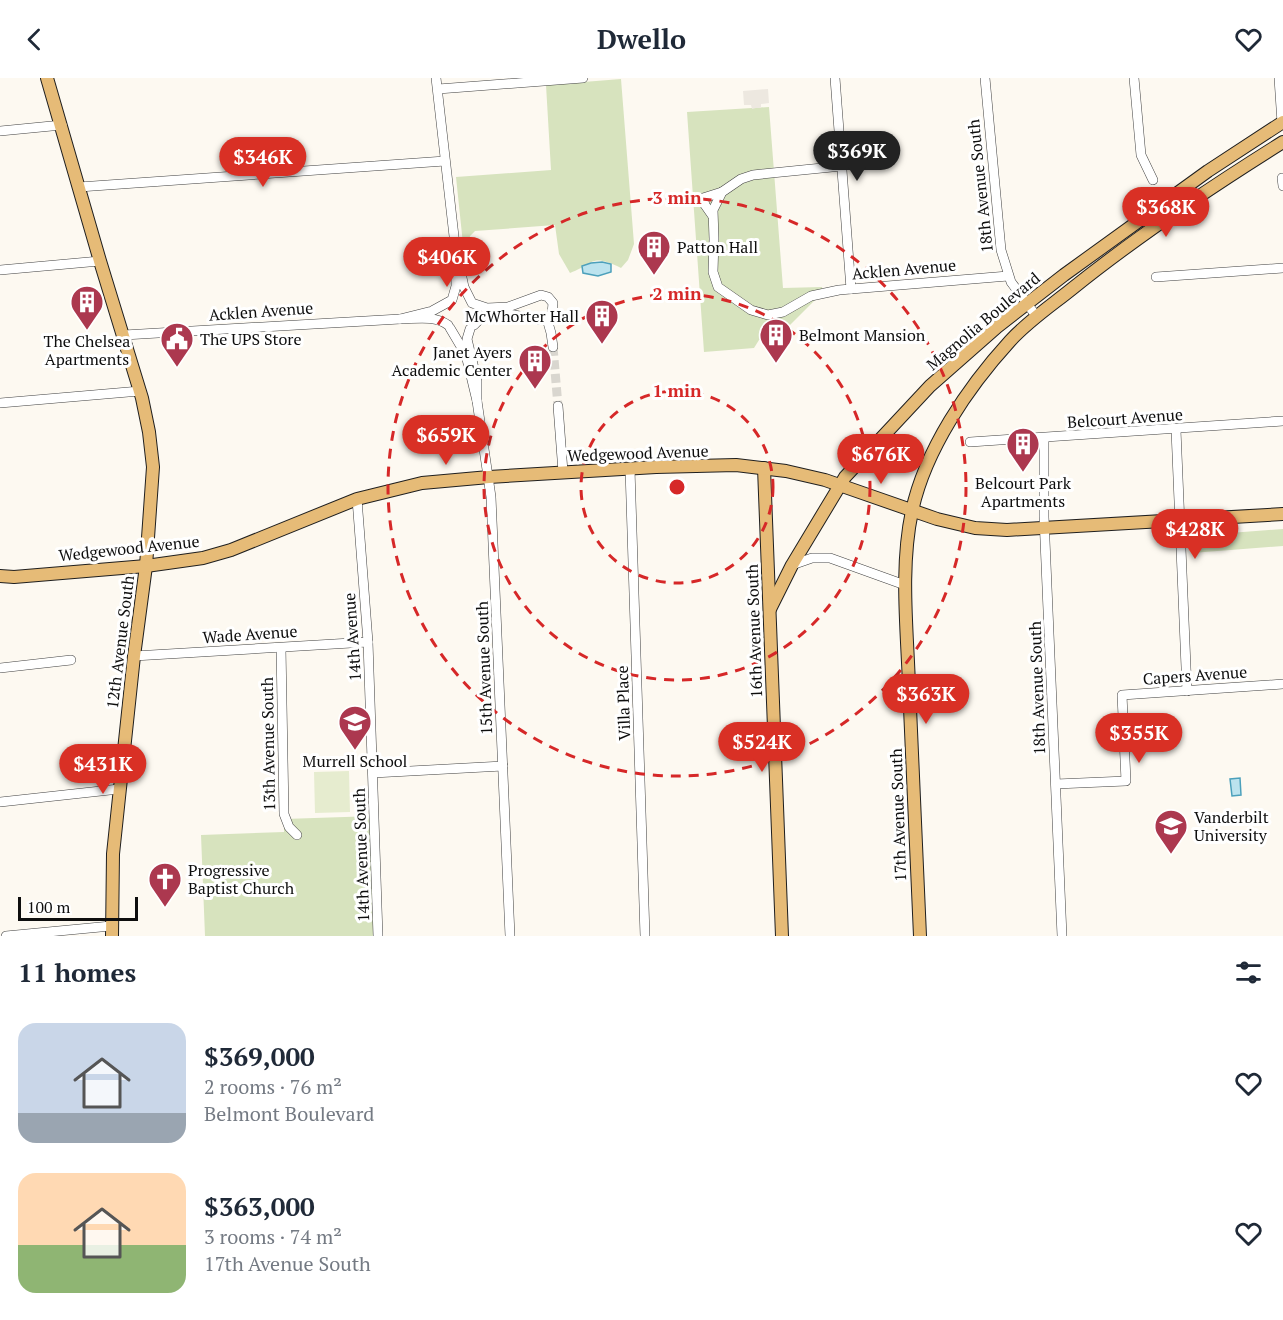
<!DOCTYPE html>
<html lang="en">
<head>
<meta charset="utf-8">
<style>
  :root { --surface:#fff; --page:#f6f6f7; --text:#1f2937; --muted:#747a83; --accent:#d93025 }
  body { margin:0; font-family:"PT Serif",serif; background:var(--page); color:var(--text); height:100vh; display:flex; flex-direction:column; font-size:22px; white-space:nowrap }
  * { box-sizing:border-box; margin:0 }
  p { font-size:20px; color:var(--muted) }
  .icon { flex:none; width:33px; height:33px; fill:none; stroke:currentColor; stroke-width:2; stroke-linecap:round; stroke-linejoin:round }
  .map { position:relative; height:858px; overflow:hidden }
  .sheet { display:flex; flex-direction:column; background:var(--surface); flex:1 }
  .sheet>* { flex:none }
  .scale { position:absolute; left:18px; bottom:15px; width:120px; box-sizing:border-box; padding-left:6px; border:3px solid #0e0e0e; border-top:0; font-size:16px; line-height:21px; white-space:nowrap; color:#0e0e0e; -webkit-text-stroke:4px #fff; paint-order:stroke }
  .price { position:absolute; translate:-50% -51px; padding:0 14px; border-radius:21px; background:var(--accent); color:#fff; font-size:20px; line-height:39px; filter:drop-shadow(0 2px 3px #0008) }
  .price::after { content:''; position:absolute; left:50%; top:36px; width:18px; height:14px; margin-left:-9px; background:inherit; clip-path:polygon(0 0,100% 0,50% 100%) }
  .price.on { background:#222; color:#fff }
  ul { padding:0; list-style:none }
  li { display:flex; align-items:center; gap:18px; height:150px; padding:0 18px }
  li span { display:grid; place-items:center; flex:none; width:168px; height:120px; border-radius:18px; color:#555 }
  li>.icon { margin-inline-start:auto }
  span .icon { width:72px; height:72px; fill:#fffc; stroke-width:1 }
  li b { font-size:26px }
  h2 { display:flex; justify-content:space-between; align-items:center; height:72px; padding:0 18px; font-size:26px }
  header { display:flex; justify-content:space-between; align-items:center; height:78px; padding:0 18px; background:var(--surface); font-size:27px; font-weight:700 }
  .map>svg:first-child { display:block }
  .green { fill:#d7e3be }
  .pitch { fill:#e6eccf }
  .plaza { fill:#ede8e0 }
  .water { fill:#bce3ee; stroke:#4ca0bb; stroke-width:1.5 }
  .lines { fill:none; stroke-linecap:round; stroke-linejoin:round }
  .minor-tunnel { stroke:#d9d6cf; stroke-width:9; stroke-dasharray:9 4.5; stroke-linecap:butt }
  .minor-casing { stroke:#414141; stroke-width:10 }
  .major-casing { stroke:#1f1f1f; stroke-width:14 }
  .minor { stroke:#fff; stroke-width:9 }
  .major { stroke:#e6bb77; stroke-width:12 }
  .ring { fill:none; stroke:#d62828; stroke-width:3; stroke-dasharray:10 8 }
  .labels { text-anchor:middle; dominant-baseline:central; stroke-width:6; stroke-linejoin:round; paint-order:stroke }
  .street-label { font-size:16px; fill:#0e0e0e; stroke:#fff }
  .poi-label { font-size:16px; fill:#0e0e0e; stroke:#fff; text-anchor:start }
  .centre { fill:#d62828; stroke:#fff; stroke-width:3 }
  .ring-label { font-size:18px; text-anchor:middle; font-weight:bold; fill:#d62828; stroke:#fff; stroke-width:6; stroke-linejoin:round; paint-order:stroke }
</style>
</head>
<body>
<header><svg class="icon" aria-label="back" viewBox="0 0 24 24"><path d="M15 5l-7 7 7 7"/></svg>Dwello<svg class="icon" aria-label="heart" viewBox="0 0 24 24"><path d="M12 20l-8-8c-3-5 5-10 8-4 3-6 11-1 8 4z"/></svg></header>
<div class="map">
<svg width="1283" height="858" viewBox="0 0 1283 858">
  <rect width="100%" height="100%" fill="#fdf9f1"/>
  <!-- green -->
  <g class="green">
    <path d="M621,1l13,165 -6,16 -7,8c-31,-15 -26,-4 -51,5l-11,-19 -4,-29 -80,6 -5,5 -1,8h-6l-7,-67 95,-7 -5,-85z"/>
    <path d="M769,29l14,181 39,-1v6l-45,45 -18,2 -5,8 -50,4 -17,-240z"/>
    <path d="M1283,451v17l-91,7 -1,-17z"/>
    <path d="M375,738l3,120h-173l-4,-101 83,-3v-13z"/>
  </g>
  <!-- pitch -->
  <path class="pitch" d="M349,693l1,41 -35,1 -1,-41z"/>
  <!-- plaza -->
  <path class="plaza" d="M768,11l1,14 -8,1v4h-5l-4,1 -1,-4h-7l-1,-14z"/>
  <!-- water -->
  <g class="water">
    <path d="M602,184l9,2v8l-13,4 -15,-3 -1,-7 9,-3z"/>
    <path d="M1240,700l1,17 -9,1 -2,-17z"/>
  </g>
  <g class="lines">
    <!-- minor-tunnel -->
    <path class="minor-tunnel" d="M553,269l5,59"/>
    <!-- minor casing -->
    <g class="minor-casing">
      <g id="minor">
        <path d="M436,0l19,167"/>
        <path d="M835,0l16,211"/>
        <path d="M985,0l16,172 10,32 26,35"/>
        <path d="M1134,0l7,77 12,25"/>
        <path d="M1279,0l3,45"/>
        <path d="M438,11l145,-11"/>
        <path d="M0,53l62,-6"/>
        <path d="M842,88l-89,9 -12,4 -19,13 -9,18 1,29 -1,33 5,15 33,23 17,5 15,-3 28,-16 28,-6 169,-14"/>
        <path d="M1282,100l1,8"/>
        <path d="M79,109l366,-26"/>
        <path d="M712,137l-7,-10 -2,-7 19,-6"/>
        <path d="M0,192l100,-9"/>
        <path d="M1156,199l127,-9"/>
        <path d="M547,241l4,14 2,14"/>
        <path d="M448,247c-13,-10 -33,-6 -48,-6l32,-8 20,-11 4,-14 -1,-41 9,42 8,16 15,5 21,-1 33,-12 7,2 5,6 -1,11 -7,6c-22,1 -51,-19 -71,5"/>
        <path d="M450,250l16,27 11,46v-20l-10,-42 3,-10"/>
        <path d="M124,257l276,-16"/>
        <path d="M477,323l14,96 19,439"/>
        <path d="M0,325l140,-12"/>
        <path d="M558,328l5,66"/>
        <path d="M1176,352l11,261"/>
        <path d="M1044,360v79l18,419"/>
        <path d="M970,364l313,-21"/>
        <path d="M630,391l15,467"/>
        <path d="M357,421l11,143 10,294"/>
        <path d="M792,487l20,-7h18l75,27"/>
        <path d="M281,570l3,166 5,13 8,8"/>
        <path d="M134,578l234,-14"/>
        <path d="M0,590l71,-8"/>
        <path d="M373,695l130,-7"/>
        <path d="M1056,706l70,-3 -4,-86 161,-11"/>
        <path d="M0,724l119,-13"/>
        <path d="M6,858l105,-10"/>
      </g>
    </g>
    <!-- major casing -->
    <g class="major-casing">
      <g id="major">
        <path d="M47,0l53,183 42,137 7,34 4,35 -7,99 -12,90 -21,198 -1,82"/>
        <path d="M764,390l18,468"/>
        <path d="M0,498l14,1 132,-11 57,-8 28,-8 126,-51 65,-16 67,-6 167,-10 80,-2 50,6 39,9 112,39 38,9 32,2 276,-16"/>
        <path d="M770,531l22,-44 53,-88 85,-91 67,-59 67,-52 144,-104 75,-49"/>
        <path d="M920,858c-4,-84 -7,-167 -11,-251 -2,-58 -9,-117 3,-174 13,-61 56,-124 98,-170 18,-20 42,-36 63,-53 66,-53 138,-101 210,-146"/>
      </g>
    </g>
    <!-- minor -->
    <use href="#minor" class="minor"/>
    <!-- major -->
    <use href="#major" class="major"/>
  </g>
  <!-- distance rings -->
  <g class="ring">
    <circle cx="677" cy="409" r="96"/>
    <circle cx="677" cy="409" r="193"/>
    <circle cx="677" cy="409" r="289"/>
  </g>
  <!-- icons -->
  <defs>
    <g id="building-pin" transform="scale(1.725)"><path d="M0 17L-7.5 6A9.5 9.5 0 1 1 7.5 6Z" fill="#ac384f" stroke="#fff"/><path d="M-4-6H4V6H1V3H-1V6H-4ZM-2.5-4.3h1.7v1.8h-1.7ZM.8-4.3h1.7v1.8H.8ZM-2.5-1h1.7V.8h-1.7ZM.8-1h1.7V.8H.8Z" fill="#fff"/></g>
    <g id="civic-pin" transform="scale(1.725)"><path d="M0 17L-7.5 6A9.5 9.5 0 1 1 7.5 6Z" fill="#ac384f" stroke="#fff"/><path d="M-.6-6.5H3V-4.5H.6V-3L4-1V1h2V6H-6V1h2V-1L-.6-3ZM-1.2 2.5V6h2.4V2.5Z" fill="#fff"/></g>
    <g id="school-pin" transform="scale(1.725)"><path d="M0 17L-7.5 6A9.5 9.5 0 1 1 7.5 6Z" fill="#ac384f" stroke="#fff"/><path d="M0-5L7-2L0 1L-7-2ZM-4 1L0 2.5L4 1V4Q0 6-4 4Z" fill="#fff"/></g>
    <g id="university-pin" transform="scale(1.725)"><path d="M0 17L-7.5 6A9.5 9.5 0 1 1 7.5 6Z" fill="#ac384f" stroke="#fff"/><path d="M0-5L7-2L0 1L-7-2ZM-4 1L0 2.5L4 1V4Q0 6-4 4Z" fill="#fff"/></g>
    <g id="church-pin" transform="scale(1.725)"><path d="M0 17L-7.5 6A9.5 9.5 0 1 1 7.5 6Z" fill="#ac384f" stroke="#fff"/><path d="M-1.2-6h2.4v3.5h3.3v2.4h-3.3V6h-2.4V-.1h-3.3v-2.4h3.3Z" fill="#fff"/></g>
  </defs>
  <g fill-rule="evenodd">
    <use href="#building-pin" x="654" y="169"/>
    <use href="#building-pin" x="87" y="224"/>
    <use href="#building-pin" x="602" y="238"/>
    <use href="#building-pin" x="776" y="257"/>
    <use href="#civic-pin" x="177" y="261"/>
    <use href="#building-pin" x="535" y="283"/>
    <use href="#building-pin" x="1023" y="366"/>
    <use href="#school-pin" x="355" y="644"/>
    <use href="#university-pin" x="1171" y="748"/>
    <use href="#church-pin" x="165" y="801"/>
  </g>
  <g class="labels">
    <!-- street labels -->
    <g class="street-label">
      <text transform="translate(980 108) rotate(-96)">18th Avenue South</text>
      <text transform="translate(904 191) rotate(-5)">Acklen Avenue</text>
      <text transform="translate(261 233) rotate(-4)">Acklen Avenue</text>
      <text transform="translate(983 243) rotate(-40)">Magnolia Boulevard</text>
      <text transform="translate(1125 340) rotate(-4)">Belcourt Avenue</text>
      <text transform="translate(638 375) rotate(-2)">Wedgewood Avenue</text>
      <text transform="translate(129 470) rotate(-6)">Wedgewood Avenue</text>
      <text transform="translate(754 553) rotate(-92)">16th Avenue South</text>
      <text transform="translate(250 556) rotate(-4)">Wade Avenue</text>
      <text transform="translate(352 559) rotate(-94)">14th Avenue</text>
      <text transform="translate(120 564) rotate(-83)">12th Avenue South</text>
      <text transform="translate(484 590) rotate(-92)">15th Avenue South</text>
      <text transform="translate(1195 597) rotate(-4)">Capers Avenue</text>
      <text transform="translate(1037 610) rotate(-92)">18th Avenue South</text>
      <text transform="translate(623 625) rotate(-92)">Villa Place</text>
      <text transform="translate(268 666) rotate(-91)">13th Avenue South</text>
      <text transform="translate(898 737) rotate(-92)">17th Avenue South</text>
      <text transform="translate(361 777) rotate(-92)">14th Avenue South</text>
    </g>
    <!-- poi labels -->
    <g class="poi-label">
      <text x="677" y="169">Patton Hall</text>
      <text x="579" y="238" text-anchor="end">McWhorter Hall</text>
      <text x="799" y="257">Belmont Mansion</text>
      <text x="200" y="261">The UPS Store</text>
      <text x="87" y="263" text-anchor="middle">The Chelsea<tspan x="87" dy="18">Apartments</tspan></text>
      <text x="512" y="274" text-anchor="end">Janet Ayers<tspan x="512" dy="18">Academic Center</tspan></text>
      <text x="1023" y="405" text-anchor="middle">Belcourt Park<tspan x="1023" dy="18">Apartments</tspan></text>
      <text x="355" y="683" text-anchor="middle">Murrell School</text>
      <text x="1194" y="739">Vanderbilt<tspan x="1194" dy="18">University</tspan></text>
      <text x="188" y="792">Progressive<tspan x="188" dy="18">Baptist Church</tspan></text>
    </g>
  </g>
  <circle cx="677" cy="409" r="9" class="centre"/>
  <g class="ring-label">
    <text x="677" y="126">3 min</text>
    <text x="677" y="222">2 min</text>
    <text x="677" y="319">1 min</text>
  </g>
</svg>
<div class="scale">100 m</div>
<b class="price on" style="left:857px;top:104px">$369K</b>
<b class="price" style="left:263px;top:110px">$346K</b>
<b class="price" style="left:1166px;top:160px">$368K</b>
<b class="price" style="left:447px;top:210px">$406K</b>
<b class="price" style="left:446px;top:388px">$659K</b>
<b class="price" style="left:881px;top:407px">$676K</b>
<b class="price" style="left:1195px;top:482px">$428K</b>
<b class="price" style="left:926px;top:647px">$363K</b>
<b class="price" style="left:1139px;top:686px">$355K</b>
<b class="price" style="left:762px;top:695px">$524K</b>
<b class="price" style="left:103px;top:717px">$431K</b>
</div>
<section class="sheet">
<h2>11 homes<svg class="icon" aria-label="filters" viewBox="0 0 24 24"><path d="M4 7h16M4 17h16"/><circle cx="9" cy="7" r="2"/><circle cx="15" cy="17" r="2"/></svg></h2>
<ul>
<li><span style="background:linear-gradient(#c9d6e8 75%,#9aa5b1 0)"><svg class="icon" aria-label="home" viewBox="0 0 24 24"><path d="M3 11l9-7 9 7M6 9v11h12V9"/></svg></span><div><b>$369,000</b><p>2 rooms · 76 m²</p><p>Belmont Boulevard</p></div><svg class="icon" aria-label="heart" viewBox="0 0 24 24"><path d="M12 20l-8-8c-3-5 5-10 8-4 3-6 11-1 8 4z"/></svg></li>
<li><span style="background:linear-gradient(#ffd9b3 60%,#8fb573 0)"><svg class="icon" aria-label="home" viewBox="0 0 24 24"><path d="M3 11l9-7 9 7M6 9v11h12V9"/></svg></span><div><b>$363,000</b><p>3 rooms · 74 m²</p><p>17th Avenue South</p></div><svg class="icon" aria-label="heart" viewBox="0 0 24 24"><path d="M12 20l-8-8c-3-5 5-10 8-4 3-6 11-1 8 4z"/></svg></li>
</ul>
</section>
</body>
</html>
